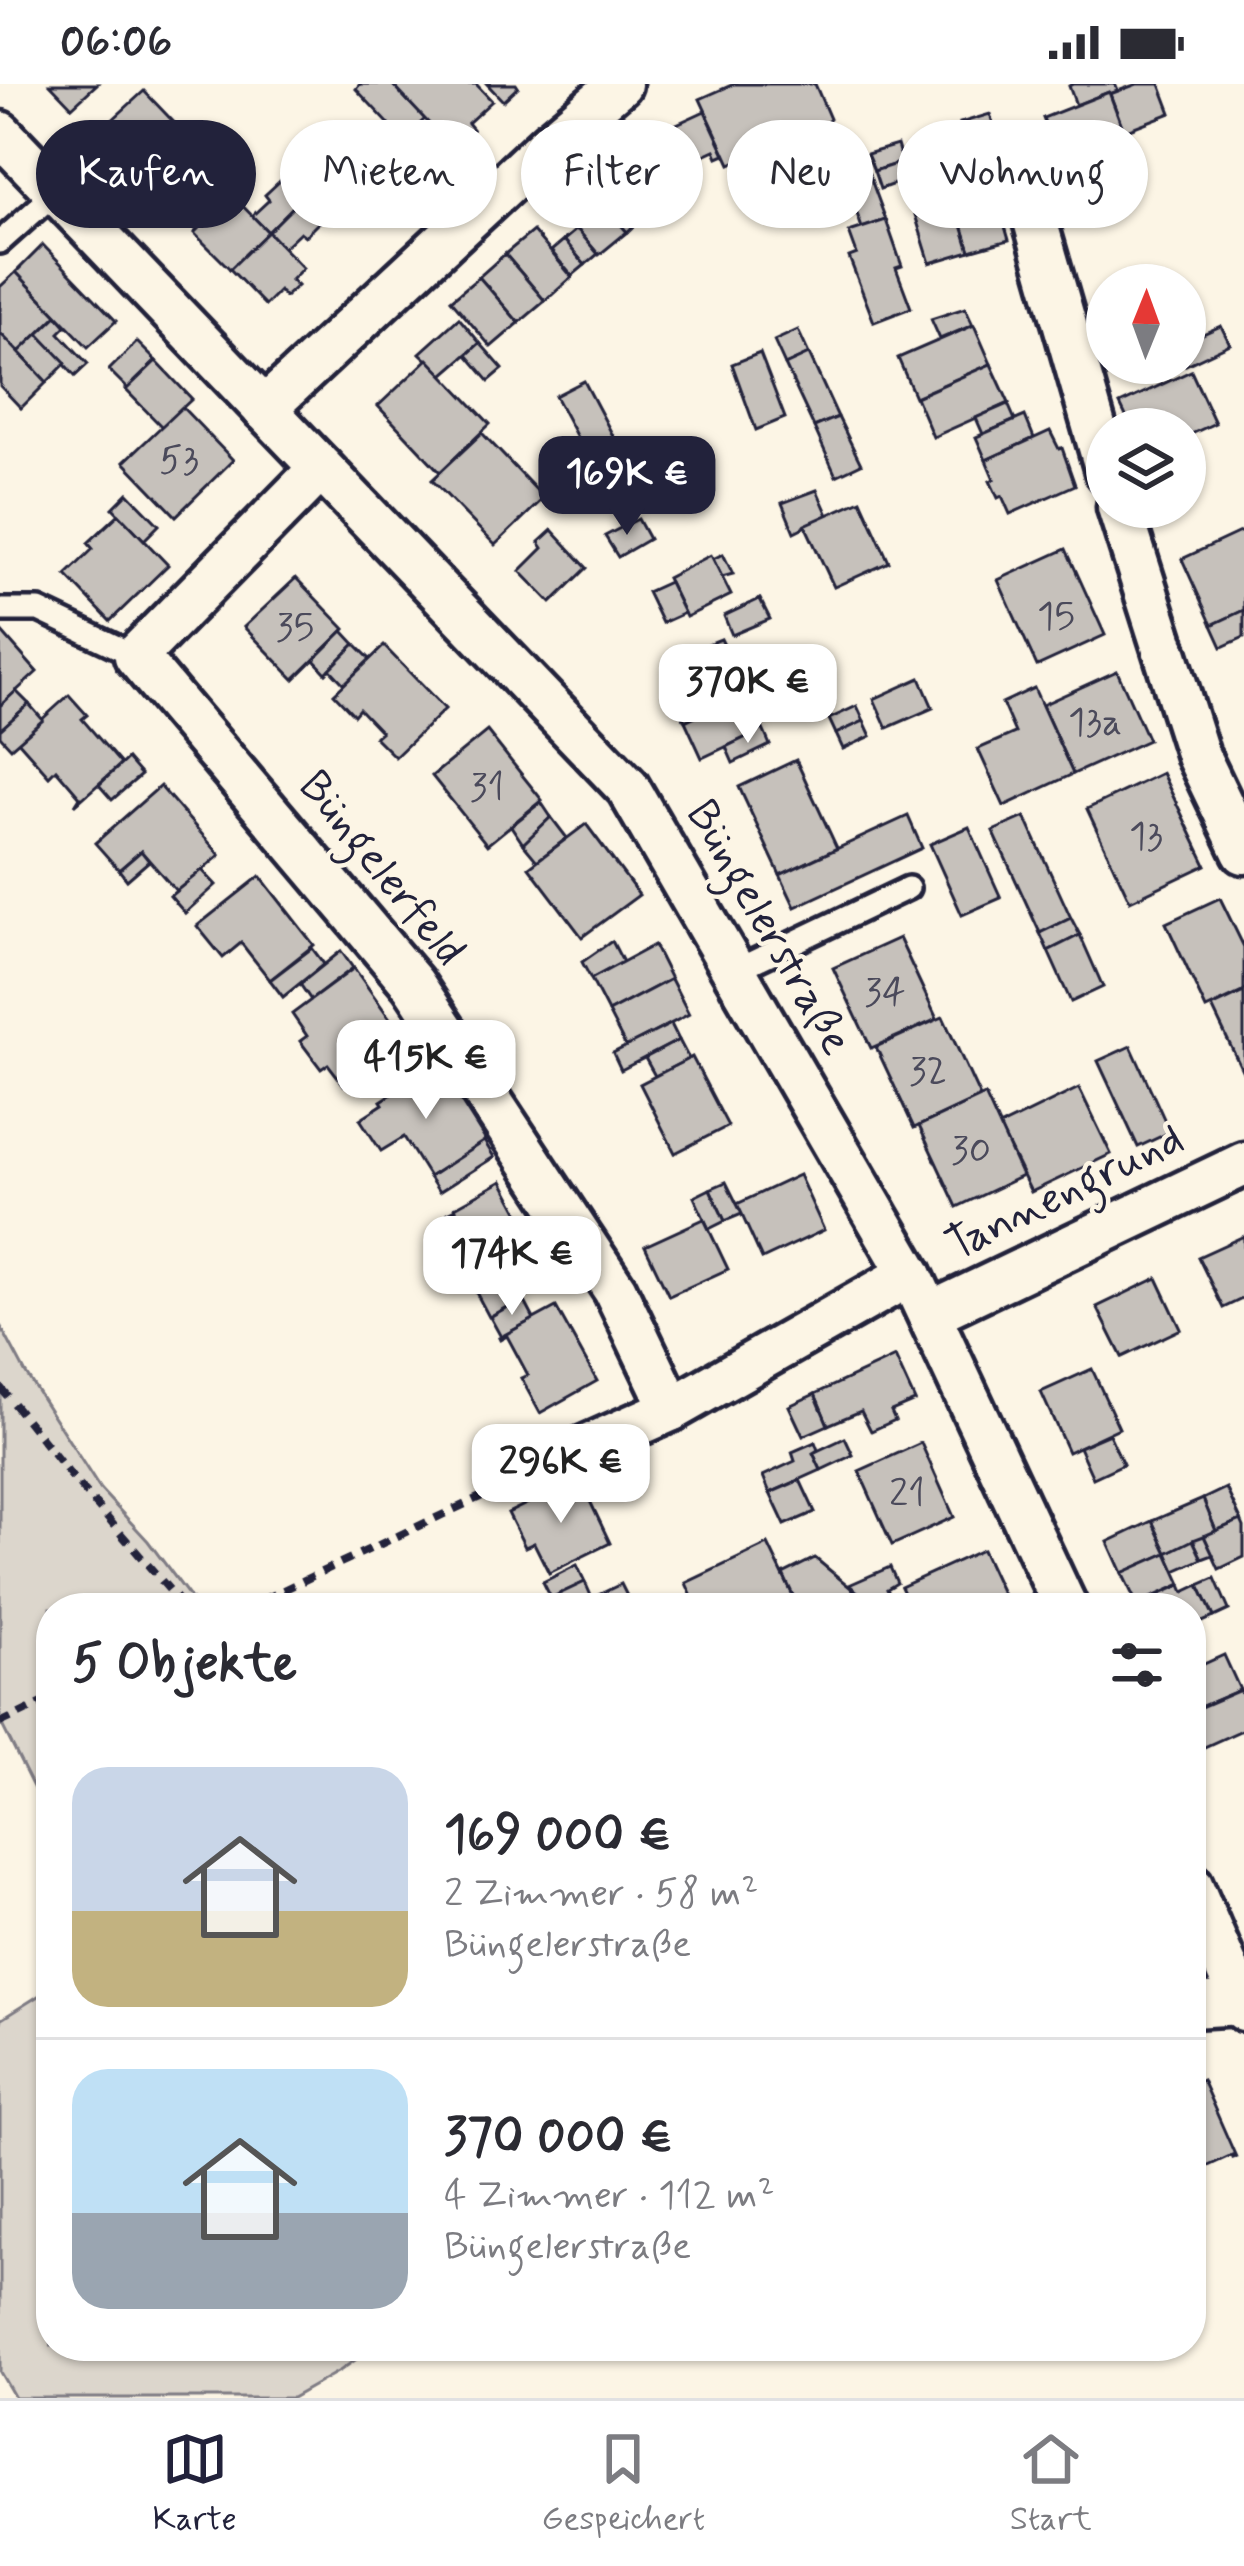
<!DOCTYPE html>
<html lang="de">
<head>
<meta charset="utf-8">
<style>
  :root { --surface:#fff; --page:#f7f7f7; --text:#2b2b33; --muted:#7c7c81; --line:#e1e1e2; --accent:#22223b }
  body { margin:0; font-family:Mynerve,sans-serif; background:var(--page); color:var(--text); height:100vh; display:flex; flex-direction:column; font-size:45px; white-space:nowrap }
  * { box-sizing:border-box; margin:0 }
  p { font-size:39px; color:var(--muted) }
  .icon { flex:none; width:66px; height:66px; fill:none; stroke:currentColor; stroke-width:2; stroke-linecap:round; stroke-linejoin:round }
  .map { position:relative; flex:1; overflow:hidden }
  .details { position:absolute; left:36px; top:1509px; width:1170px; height:768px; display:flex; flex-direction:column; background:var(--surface); border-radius:48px; box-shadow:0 3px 9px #0004 }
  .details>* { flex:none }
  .top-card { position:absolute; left:36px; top:36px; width:1173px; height:108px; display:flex; gap:24px }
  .needle { width:78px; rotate:1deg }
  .buttons { position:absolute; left:1086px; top:180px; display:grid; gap:24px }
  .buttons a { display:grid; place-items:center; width:120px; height:120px; border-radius:50%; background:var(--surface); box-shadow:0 3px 9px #0004; font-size:60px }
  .price { position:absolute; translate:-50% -102px; padding:0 27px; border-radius:24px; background:#fff; color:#222; font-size:39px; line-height:78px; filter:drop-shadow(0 3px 6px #0008) }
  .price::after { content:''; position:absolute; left:50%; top:72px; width:36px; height:27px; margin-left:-18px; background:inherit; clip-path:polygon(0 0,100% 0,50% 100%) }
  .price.current { background:var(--accent); color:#fff }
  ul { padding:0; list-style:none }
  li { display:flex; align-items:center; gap:36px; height:300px; padding:0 36px }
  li+li { border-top:3px solid var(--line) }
  li span { display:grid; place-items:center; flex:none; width:336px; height:240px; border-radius:36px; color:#555 }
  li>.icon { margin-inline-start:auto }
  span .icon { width:144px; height:144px; fill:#fffc; stroke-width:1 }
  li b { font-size:51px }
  h2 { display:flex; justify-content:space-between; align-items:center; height:144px; padding:0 36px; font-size:51px }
  .pill { padding:0 42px; border-radius:54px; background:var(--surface); box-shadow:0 3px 9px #0004; font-size:42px; line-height:108px }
  .pill.current { background:var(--accent); color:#fff }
  .status { display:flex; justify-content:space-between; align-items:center; height:84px; padding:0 60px; background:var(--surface); direction:ltr }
  .status svg { height:33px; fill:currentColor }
  .tab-bar { display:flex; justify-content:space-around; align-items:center; height:168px; border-top:3px solid var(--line); background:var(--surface); font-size:33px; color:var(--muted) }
  .tab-bar a { display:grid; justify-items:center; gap:6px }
  .tab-bar .current { color:var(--accent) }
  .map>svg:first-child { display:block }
  .green { fill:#dcd6cc; stroke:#7f7c84; stroke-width:3 }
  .building { fill:#c6c1bb; stroke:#22223b; stroke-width:3 }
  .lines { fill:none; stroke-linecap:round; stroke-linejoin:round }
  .lane-casing { stroke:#22223b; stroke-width:30 }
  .street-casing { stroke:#22223b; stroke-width:51 }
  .path { stroke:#22223b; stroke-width:8; stroke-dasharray:12 9; stroke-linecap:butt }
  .lane { stroke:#fcf5e5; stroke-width:21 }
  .street { stroke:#fcf5e5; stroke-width:42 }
  .labels { text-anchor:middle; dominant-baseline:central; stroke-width:9; stroke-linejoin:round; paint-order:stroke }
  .number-label { font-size:39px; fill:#4b4a5b }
  .street-label { font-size:45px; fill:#22223b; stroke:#fcf5e5 }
</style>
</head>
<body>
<div class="status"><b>06:06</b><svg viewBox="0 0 49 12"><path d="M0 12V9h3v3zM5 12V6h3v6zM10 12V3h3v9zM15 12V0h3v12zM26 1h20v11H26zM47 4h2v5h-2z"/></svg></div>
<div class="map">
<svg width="1244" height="2314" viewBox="0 0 1244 2314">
  <rect width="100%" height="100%" fill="#fcf5e5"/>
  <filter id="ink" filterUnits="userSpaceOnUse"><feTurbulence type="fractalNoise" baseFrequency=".00833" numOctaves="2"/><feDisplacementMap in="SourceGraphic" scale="24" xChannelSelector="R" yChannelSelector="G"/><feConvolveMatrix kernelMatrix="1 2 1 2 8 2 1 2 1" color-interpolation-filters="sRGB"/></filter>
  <g filter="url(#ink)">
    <!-- green -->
    <g class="green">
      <path d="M0,1241l25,47 75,117 48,52 50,67h-147v215l-51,-102z"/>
      <path d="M51,1904v358h324l-34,24 -49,28h-277l-15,-26v-352z"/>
    </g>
    <!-- building -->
    <g class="building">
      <path d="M50,0h47l-25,23z"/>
      <path d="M360,0h32l33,35 -22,20 -47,-50z"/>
      <path d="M392,0h84l16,17 -24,22 5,6 -21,19z"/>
      <path d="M487,0h29l2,3 -15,14z"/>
      <path d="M734,0h81l15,35 -4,4v9l-5,8 -8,3 -9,-1 -7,-7 -4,3 -5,-12 -38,17 4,10 -24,11 -30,-65z"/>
      <path d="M1073,0h42l3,7 -8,3 -1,-2 -33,13 -7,-19z"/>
      <path d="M1137,0h23l11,29 -47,18 -14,-37z"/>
      <path d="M144,7l42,44 -45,43 -43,-45z"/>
      <path d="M1109,8l21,56 -66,25 -21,-55z"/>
      <path d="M705,27l20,43 -7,3 -3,-7 -31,14 -16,-36z"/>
      <path d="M990,30l11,35 -31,9 -10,-35z"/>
      <path d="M668,44l16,36 -17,8 -26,-32z"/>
      <path d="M640,56l40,46 -28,23 -39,-47z"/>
      <path d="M897,61l5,17 -28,9 -7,-17z"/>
      <path d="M325,63l12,12 -15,15 -12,-12z"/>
      <path d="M301,77l19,20 -20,19 -19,-20z"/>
      <path d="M613,78l39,47 -25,23 -40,-47z"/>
      <path d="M902,78l6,17 -28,10 -6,-18z"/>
      <path d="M869,90l17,46 -24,8 -16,-46z"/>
      <path d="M325,92l20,21 -25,24 -20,-21z"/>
      <path d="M281,96l19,20 -32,32 -16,-16 17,-16 -4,-5z"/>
      <path d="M992,98l17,58 -39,11 -18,-58z"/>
      <path d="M587,101l40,47 -28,23 -40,-47z"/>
      <path d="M952,109l18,58 -40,12 -18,-58z"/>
      <path d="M232,111l36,37 -38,37 -36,-36 15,-15 -5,-6 10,-11 6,6z"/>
      <path d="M300,116l20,21 -15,15 -5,-4 -17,16 -15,-16z"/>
      <path d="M886,136l16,46 -6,2 15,40 -37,14 -25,-65 8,-3 -8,-22z"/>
      <path d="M577,145l21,25 -13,11 -21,-25z"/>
      <path d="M533,147l39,46 -27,24 -40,-47z"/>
      <path d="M268,148l35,36 -12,12 6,6 -12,11 -6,-6 -14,14 -35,-36z"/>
      <path d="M564,156l21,25 -13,11 -21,-25z"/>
      <path d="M43,161l73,76 -28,26 -72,-75z"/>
      <path d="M505,170l40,47 -26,22 -40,-46z"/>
      <path d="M16,188l41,43 -38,37 -19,-19v-46z"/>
      <path d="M479,193l40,46 -28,24 -40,-47z"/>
      <path d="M965,224l8,17 -33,14 -9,-20z"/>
      <path d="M57,232l9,10 -7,7 29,31 -13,12 -37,-42z"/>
      <path d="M459,234l21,25 -37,32 -23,-22z"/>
      <path d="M974,241l17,39 -76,33 -17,-39z"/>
      <path d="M1221,242l9,18 -44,21 -1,-23z"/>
      <path d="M798,246l11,24 -24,11 -11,-24z"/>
      <path d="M0,249l47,49 -26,26 -21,-22z"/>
      <path d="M38,250l28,29 -19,19 -28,-30z"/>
      <path d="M137,258l19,19 -28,28 -19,-19z"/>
      <path d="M480,259l23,26 -14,12 -22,-26z"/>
      <path d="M760,269l25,65 -29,12 -24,-66z"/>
      <path d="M809,270l29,63 -24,10 -29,-62z"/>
      <path d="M428,275l62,65 -50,48 -62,-66z"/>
      <path d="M156,277l36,38 -30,28 -36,-37z"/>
      <path d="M991,280l18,39 -76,34 -17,-40z"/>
      <path d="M1191,287l24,52 -30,14v-8h-53l-12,-25z"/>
      <path d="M584,297l53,100 -30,13 -52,-98z"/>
      <path d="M1008,320l7,16 -32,14 -7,-16z"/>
      <path d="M182,323l51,53 -57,56 -52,-54z"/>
      <path d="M1025,332l9,22 -48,22 -10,-23z"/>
      <path d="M838,333l23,47 -25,12 -22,-49z"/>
      <path d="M1050,347l9,18 3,-1 13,37 -65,29 -8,-18 -4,2 -8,-17 4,-2 -8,-19z"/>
      <path d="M482,349l62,65 -49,47 -63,-65z"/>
      <path d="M817,406l11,25 -34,17 -12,-29z"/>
      <path d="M128,409l31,32 -15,15 -31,-32z"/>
      <path d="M861,416l28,62 -55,25 -29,-62z"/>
      <path d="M119,430l49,51 -58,56 -44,-46 27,-26 -5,-6z"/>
      <path d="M638,435l11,20 -31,18 -13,-21z"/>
      <path d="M552,446l35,38 -36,35 -31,-32 23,-23 -4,-6z"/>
      <path d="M1244,446v80l-32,15 -30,-66z"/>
      <path d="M1066,465l39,86 -68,31 -39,-86z"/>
      <path d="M723,470l10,20 -11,3 -9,-18z"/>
      <path d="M711,471l20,40 -45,22 -19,-39z"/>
      <path d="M296,494l49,51 -51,50 -50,-52z"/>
      <path d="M669,498l15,31 -22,10 -15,-31z"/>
      <path d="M760,515l10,20 -38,16 -8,-19z"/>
      <path d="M1244,526v27l-22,10 -10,-22z"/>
      <path d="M0,546l37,42 -37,34z"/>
      <path d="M343,547l12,13 -29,29 -12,-13z"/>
      <path d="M721,555l8,16 -38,18 -8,-19z"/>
      <path d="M355,560l15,15 -26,25 -14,-15z"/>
      <path d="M384,562l61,63 -50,48 -20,-20 6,-5 -22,-23 -5,6 -20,-21z"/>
      <path d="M721,575l17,37 -53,25 -17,-37z"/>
      <path d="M1117,587l31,69 -75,34 -31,-69z"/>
      <path d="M920,594l13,30 -46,20 -13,-29z"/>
      <path d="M1034,604l39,86 -69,32 -26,-57 37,-16 -13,-30z"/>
      <path d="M16,607l13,13 -29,26v-24z"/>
      <path d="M69,611l18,20 -5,4 39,45 -46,41 5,-8 -24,-28 -7,7 -31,-35z"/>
      <path d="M738,612l17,37 -53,25 -17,-37z"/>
      <path d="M29,620l14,16 -32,28 -11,-12v-6z"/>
      <path d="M857,622l7,15 -28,13 -7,-15z"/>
      <path d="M864,637l7,15 -28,13 -7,-15z"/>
      <path d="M763,645l7,16 -37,18 -7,-16z"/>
      <path d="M487,647l55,69 -55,45 -55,-69z"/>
      <path d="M127,675l14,16 -29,25 -13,-15z"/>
      <path d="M796,676l41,88 -57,27 -41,-88z"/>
      <path d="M1162,689l44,92 -76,36 -43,-92z"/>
      <path d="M160,702l60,69 -43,37 -36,-41 -22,19 -24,-27z"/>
      <path d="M541,718l10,15 -28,27 -12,-18z"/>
      <path d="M908,732l14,32 -127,59 -15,-32z"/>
      <path d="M551,733l16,21 -30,23 -14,-17z"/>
      <path d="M1025,733l46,101 -31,15 -47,-102z"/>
      <path d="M586,740l53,71 -57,42 -53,-70z"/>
      <path d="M969,743l32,71 -39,17 -32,-71z"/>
      <path d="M141,767l8,10 -22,19 -8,-10z"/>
      <path d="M202,786l14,15 -31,28 -15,-17z"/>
      <path d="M260,792l54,69 -44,35 -29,-37 -18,15 -26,-32z"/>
      <path d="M1220,814l24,49v44l-38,18 -40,-86z"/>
      <path d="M1071,834l9,17 -32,16 -8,-18z"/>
      <path d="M1080,851l23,52 -32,15 -23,-51z"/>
      <path d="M899,854l38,81 -66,29 -38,-80z"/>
      <path d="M612,857l11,21 -32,17 -9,-17z"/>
      <path d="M654,861l17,34 -63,33 -17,-33z"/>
      <path d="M312,864l12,16 -41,33 -13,-17z"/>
      <path d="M341,867l12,17 -42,32 -11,-16z"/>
      <path d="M354,884l52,73 -62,44 -16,-21 -7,5 -21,-28 7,-5 -15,-22z"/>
      <path d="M671,895l18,35 -63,33 -18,-35z"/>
      <path d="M1244,908v82l-32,-67z"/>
      <path d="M943,933l37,80 -66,31 -38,-81z"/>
      <path d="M671,940l8,16 -58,30 -8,-17z"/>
      <path d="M679,956l10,19 -34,17 -10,-18z"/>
      <path d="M406,957l10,13 -30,22 -10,-14z"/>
      <path d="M1131,962l39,86 -32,15 -40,-86z"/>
      <path d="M692,973l36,69 -53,27 -35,-69z"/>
      <path d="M438,981l48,76 -57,36 -25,-40 -23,14 -21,-32 23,-15 -2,-3z"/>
      <path d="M1079,1004l32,66 -80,38 -32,-65z"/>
      <path d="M985,1011l37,81 -65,31 -38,-81z"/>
      <path d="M484,1057l10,16 -55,35 -10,-15z"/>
      <path d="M799,1091l25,55 -62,29 -25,-55z"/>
      <path d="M502,1097l37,69 -47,25 -14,-26 -8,5 -22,-41 8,-4 -1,-2z"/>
      <path d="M726,1098l16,32 -17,7 -15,-32z"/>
      <path d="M710,1105l15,32 -16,8 -15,-32z"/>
      <path d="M704,1135l24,50 -59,27 -24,-50z"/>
      <path d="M1244,1152v62l-21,10 -25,-51z"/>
      <path d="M516,1178l17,30 -44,25 -17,-32z"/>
      <path d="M1157,1194l24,51 -59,28 -25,-50z"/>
      <path d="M523,1214l11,21 -33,18 -11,-20z"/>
      <path d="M556,1223l41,74 -57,32 -19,-35 7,-3 -21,-39 -7,4 -1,-2z"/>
      <path d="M895,1273l20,44 -24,10 4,9 -24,11 -10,-20 -33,14 -13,-31z"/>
      <path d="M1092,1285l27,59 -51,24 -27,-60z"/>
      <path d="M815,1310l13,31 -25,11 -14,-30z"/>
      <path d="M1109,1350l14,30 -30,14 -14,-31z"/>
      <path d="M845,1354l8,17 -32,15 -8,-17z"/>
      <path d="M815,1358l3,8 -5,3 8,17 -51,23 -7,-17 32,-15 -3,-9z"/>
      <path d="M921,1359l33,74 -62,28 -33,-74z"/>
      <path d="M579,1394l31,65 -61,30 -15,-30 -9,4 -17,-34z"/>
      <path d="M800,1396l15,32 -30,13 -15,-32z"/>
      <path d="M1226,1404l15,32 -25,11 -13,-32z"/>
      <path d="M1203,1415l13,32 -49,22 -15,-32z"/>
      <path d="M1241,1436l3,7v30l-25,12 -15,-33z"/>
      <path d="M1152,1437l15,32 -45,20 -14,-31z"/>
      <path d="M1204,1452l9,19 -11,4 -9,-19z"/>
      <path d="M1193,1456l9,19 -27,12 -8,-18z"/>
      <path d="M768,1460l31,64h-102l-11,-25z"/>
      <path d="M982,1466l20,43 -23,10 1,5h-30l-2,-5 -10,5h-27l-10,-21z"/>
      <path d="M1167,1469l14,31 -44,20 -15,-31z"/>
      <path d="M815,1474l42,35 -32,15h-26l-16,-34z"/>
      <path d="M577,1481l8,17 -34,16 -8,-16z"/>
      <path d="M890,1483l7,16 -10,6 7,15 -16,4 -29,-23z"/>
      <path d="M1215,1494l14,32 -15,7 -15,-32z"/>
      <path d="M585,1498l7,16 -21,10h-16l-4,-10z"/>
      <path d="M621,1500l12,24h-62l21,-10z"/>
      <path d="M1181,1501l3,7 15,-7 15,32 -23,10v-19h-46l-2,-6z"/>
      <path d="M1224,1571l16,35 -49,21v-41z"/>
      <path d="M1240,1606l4,9v30l-42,19 -11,-23v-14z"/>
      <path d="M1202,1996l34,77 -3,1 -1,-3 -41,19v-89z"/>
    </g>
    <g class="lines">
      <!-- lane casing -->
      <g class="lane-casing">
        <g id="lane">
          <path d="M0,158l56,-50"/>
          <path d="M0,526h39l97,46"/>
          <path d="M734,887l174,-83"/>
        </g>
      </g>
      <!-- street casing -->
      <g class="street-casing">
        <g id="street">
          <path d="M0,49l628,655 282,486 156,334"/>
          <path d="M1019,81l88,306"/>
          <path d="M264,325l287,-267 69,-58"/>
          <path d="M321,384l-185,188 277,328 202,306 57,119"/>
          <path d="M1119,423l79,249 46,96"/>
          <path d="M930,1230l314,-150"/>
          <path d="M580,1366l92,-41 238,-135"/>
          <path d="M1191,1801l53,124"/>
          <path d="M1191,1922l50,-3"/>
        </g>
      </g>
      <!-- path -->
      <g class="path">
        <path d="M0,1303l72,90 113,131"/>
        <path d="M245,1524l303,-143"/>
        <path d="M45,1618l6,15"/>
        <path d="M0,1639l51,-24"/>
      </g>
      <!-- lane -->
      <use href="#lane" class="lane"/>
      <!-- street -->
      <use href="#street" class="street"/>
    </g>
  </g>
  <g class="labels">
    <!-- number labels -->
    <g class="number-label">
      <text x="179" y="377">53</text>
      <text x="1056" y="533">15</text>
      <text x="295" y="544">35</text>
      <text x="1095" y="639">13a</text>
      <text x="487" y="704">31</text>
      <text x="1146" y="753">13</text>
      <text x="885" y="909">34</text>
      <text x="928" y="988">32</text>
      <text x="971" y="1067">30</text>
      <text x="907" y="1410">21</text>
    </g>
    <!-- street labels -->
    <g class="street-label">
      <text transform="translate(381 785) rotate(51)">Büngelerfeld</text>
      <text transform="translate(768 844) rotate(60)">Büngelerstraße</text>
      <text transform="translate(1065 1109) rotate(-26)">Tannengrund</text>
    </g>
  </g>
</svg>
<div class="buttons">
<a><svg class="needle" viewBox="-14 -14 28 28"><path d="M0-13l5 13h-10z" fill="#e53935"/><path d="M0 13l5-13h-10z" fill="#7c7c81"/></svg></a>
<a><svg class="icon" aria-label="layers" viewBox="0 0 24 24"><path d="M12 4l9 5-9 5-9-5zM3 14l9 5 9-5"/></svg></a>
</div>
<b class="price current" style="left:627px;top:454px">169K €</b>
<b class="price" style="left:748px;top:662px">370K €</b>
<b class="price" style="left:426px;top:1038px">415K €</b>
<b class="price" style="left:512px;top:1234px">174K €</b>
<b class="price" style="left:561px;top:1442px">296K €</b>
<div class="top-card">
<a class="pill current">Kaufen</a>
<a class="pill">Mieten</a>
<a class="pill">Filter</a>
<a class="pill">Neu</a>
<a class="pill">Wohnung</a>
</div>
<section class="details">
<h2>5 Objekte<svg class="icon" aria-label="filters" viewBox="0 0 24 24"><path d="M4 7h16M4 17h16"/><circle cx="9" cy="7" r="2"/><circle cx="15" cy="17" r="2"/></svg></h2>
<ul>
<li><span style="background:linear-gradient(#c9d6e8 60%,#c2b280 0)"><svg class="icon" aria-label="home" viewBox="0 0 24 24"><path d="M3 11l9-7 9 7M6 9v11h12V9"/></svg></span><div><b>169 000 €</b><p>2 Zimmer · 58 m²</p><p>Büngelerstraße</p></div></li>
<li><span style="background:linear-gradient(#bfe0f5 60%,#9aa5b1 0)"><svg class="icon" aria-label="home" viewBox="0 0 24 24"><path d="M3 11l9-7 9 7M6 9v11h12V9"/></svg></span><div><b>370 000 €</b><p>4 Zimmer · 112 m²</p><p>Büngelerstraße</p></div></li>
</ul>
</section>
</div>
<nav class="tab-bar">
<a class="current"><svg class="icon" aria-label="map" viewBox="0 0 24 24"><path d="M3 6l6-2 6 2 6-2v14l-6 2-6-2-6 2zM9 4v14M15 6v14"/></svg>Karte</a>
<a><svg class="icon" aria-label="saved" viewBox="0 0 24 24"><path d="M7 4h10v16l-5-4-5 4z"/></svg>Gespeichert</a>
<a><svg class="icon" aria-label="home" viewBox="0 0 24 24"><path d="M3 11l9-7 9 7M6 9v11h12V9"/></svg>Start</a>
</nav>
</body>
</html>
